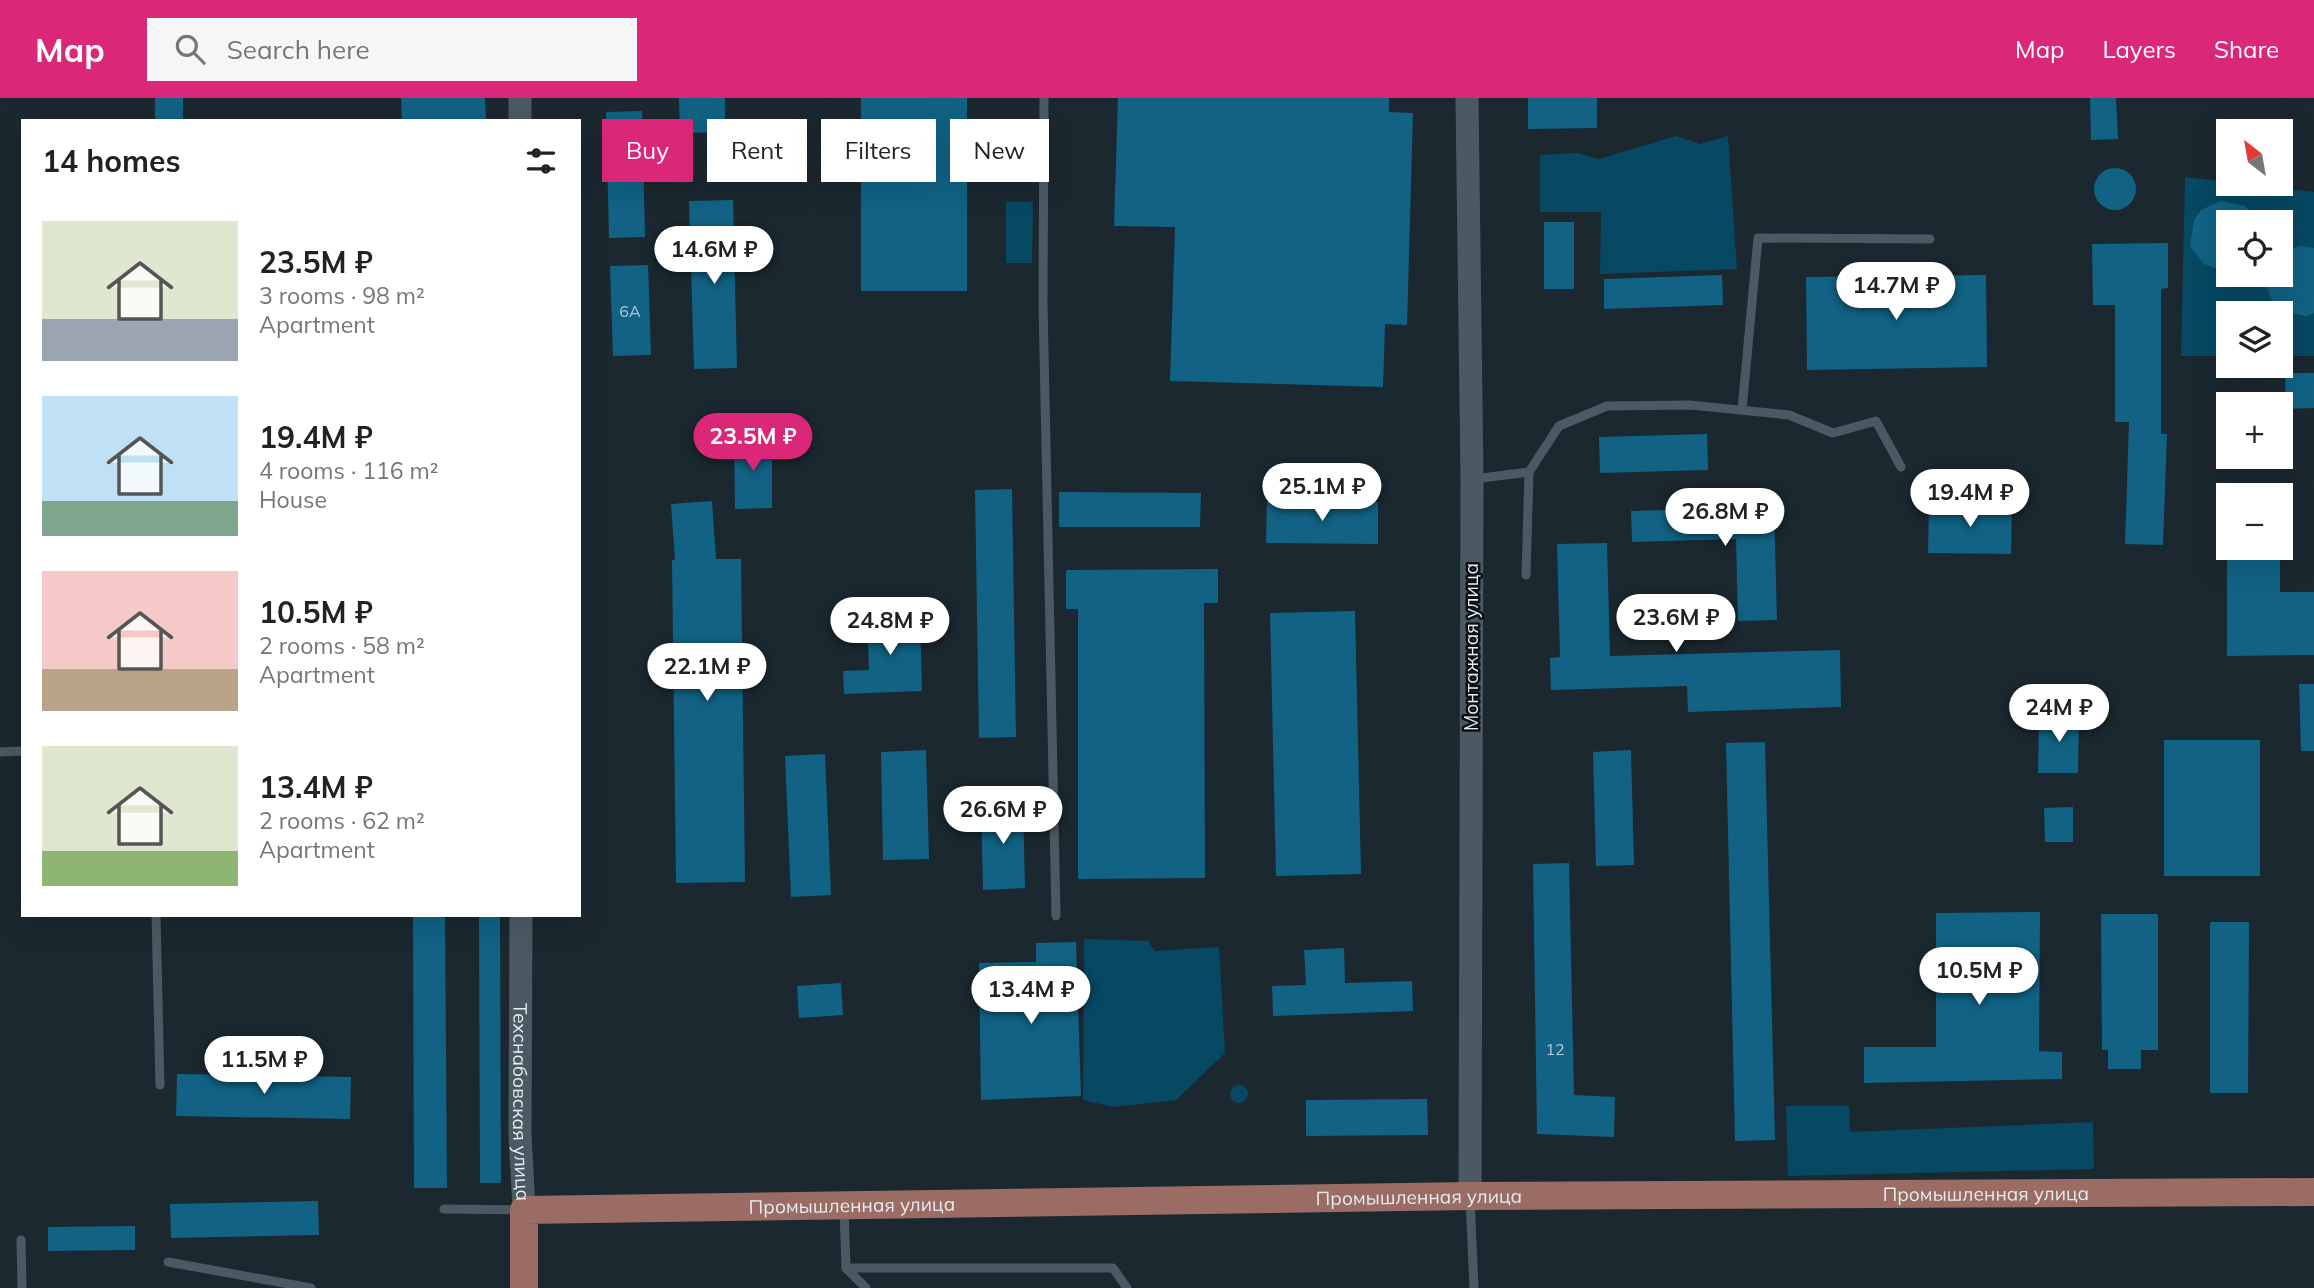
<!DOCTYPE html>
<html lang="en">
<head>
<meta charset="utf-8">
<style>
  :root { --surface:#fff; --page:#f6f6f6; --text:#222; --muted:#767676; --accent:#db2777 }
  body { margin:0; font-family:Mulish,sans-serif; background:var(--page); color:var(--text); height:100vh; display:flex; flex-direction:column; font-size:26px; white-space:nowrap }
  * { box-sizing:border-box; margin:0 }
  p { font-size:23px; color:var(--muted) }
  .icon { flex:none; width:38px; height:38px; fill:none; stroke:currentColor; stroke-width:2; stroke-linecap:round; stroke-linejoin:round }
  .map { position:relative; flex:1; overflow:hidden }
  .drawer { position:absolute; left:21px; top:21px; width:560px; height:798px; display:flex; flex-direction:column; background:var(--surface); border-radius:0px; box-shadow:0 7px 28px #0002 }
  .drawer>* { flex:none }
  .guide { position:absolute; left:602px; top:21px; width:665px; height:63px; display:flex; gap:14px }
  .needle { width:46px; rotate:329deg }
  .fabs { position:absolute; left:2216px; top:21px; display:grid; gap:14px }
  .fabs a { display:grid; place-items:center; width:77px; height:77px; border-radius:0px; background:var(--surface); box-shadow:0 7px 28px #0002; font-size:35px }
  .price { position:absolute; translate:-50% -60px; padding:0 16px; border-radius:24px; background:#fff; color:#222; font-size:23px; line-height:46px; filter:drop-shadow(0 2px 4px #0008) }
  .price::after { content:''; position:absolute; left:50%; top:42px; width:21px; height:16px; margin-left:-10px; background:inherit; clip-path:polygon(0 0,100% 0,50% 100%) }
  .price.active { background:var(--accent); color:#fff }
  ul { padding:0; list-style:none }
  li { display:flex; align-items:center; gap:21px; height:175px; padding:0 21px }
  li span { display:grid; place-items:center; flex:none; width:196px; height:140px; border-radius:0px; color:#555 }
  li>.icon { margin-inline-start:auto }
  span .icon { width:84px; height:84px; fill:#fffc; stroke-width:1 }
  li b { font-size:30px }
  h2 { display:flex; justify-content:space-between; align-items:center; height:84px; padding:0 21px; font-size:30px }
  .chip { padding:0 24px; border-radius:0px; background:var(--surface); box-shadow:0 7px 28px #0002; font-size:24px; line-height:63px }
  .chip.active { background:var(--accent); color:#fff }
  header { display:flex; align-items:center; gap:42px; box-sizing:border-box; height:98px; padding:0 35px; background:var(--accent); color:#fff }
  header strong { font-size:33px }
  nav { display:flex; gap:38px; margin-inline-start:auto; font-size:24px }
  .search { width:490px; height:63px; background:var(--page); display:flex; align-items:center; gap:18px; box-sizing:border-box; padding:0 24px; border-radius:0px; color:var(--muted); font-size:26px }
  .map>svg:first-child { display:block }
  .green { fill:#074862; fill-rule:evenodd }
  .building { fill:#116284 }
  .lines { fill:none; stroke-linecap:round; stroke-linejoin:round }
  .service { stroke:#4b5a62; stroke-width:9 }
  .tertiary { stroke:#4b5a62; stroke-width:23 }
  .primary { stroke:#9a6c63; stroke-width:28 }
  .labels { text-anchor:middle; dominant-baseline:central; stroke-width:5; stroke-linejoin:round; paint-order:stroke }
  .number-label { font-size:16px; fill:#afcad6 }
  .street-label { font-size:19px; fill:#e4ecf1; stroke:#0b1013 }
</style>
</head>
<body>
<header>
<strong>Map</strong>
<div class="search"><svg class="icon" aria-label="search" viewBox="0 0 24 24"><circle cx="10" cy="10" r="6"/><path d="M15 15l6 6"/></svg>Search here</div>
<nav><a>Map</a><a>Layers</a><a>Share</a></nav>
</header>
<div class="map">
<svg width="2314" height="1190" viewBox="0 0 2314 1190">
  <rect width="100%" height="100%" fill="#1b2830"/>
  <!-- green -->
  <g class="green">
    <path d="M1676,38l24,8 28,-8 9,133 -137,5 1,-62h-61v-57l36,-2 23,6z"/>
    <path d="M2185,79l129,15v164h-34v-43h-52v43h-47zM2228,124h52v53h-52z"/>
    <path d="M1006,104h27l-1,61h-26z"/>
    <path d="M1084,841l64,2 7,10 64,-4 6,106 -49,47 -62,7 -31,-7z"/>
    <circle cx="1239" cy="996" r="9"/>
    <path d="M1786,1008h63l1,26 243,-10 1,47 -306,7z"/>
  </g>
  <!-- building -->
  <g class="building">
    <rect x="155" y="0" width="28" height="23"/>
    <path d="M401,0h84l1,23h-84z"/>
    <path d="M679,0h46v34l-45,1z"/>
    <rect x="861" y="0" width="106" height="193"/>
    <path d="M1118,0h271v14l24,1 -6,212 -22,-1 -2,63 -213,-6 5,-154 -61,-1z"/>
    <path d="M1528,0h69v30l-69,1z"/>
    <path d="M2090,0h26l2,41 -27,1z"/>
    <path d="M642,13l3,126 -36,1 -3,-126z"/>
    <circle cx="2115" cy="91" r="21"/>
    <path d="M733,102l4,168 -43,1 -3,-105 12,-1v-27h-13l-1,-35z"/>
    <path d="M2221,103l24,5 15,16h-32v51l-24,-9 -14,-18 4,-26 7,-10z"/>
    <rect x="1544" y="124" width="30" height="67"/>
    <path d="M2168,145v45l-7,1v145h6l-4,111 -38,-1 4,-122h-14v-117h-22l-1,-61z"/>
    <path d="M2300,148l14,2v65l-7,3 -23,-4 -10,-8 -7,-15 -1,-14h14v-22z"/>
    <path d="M648,167l3,90 -38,1 -3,-90z"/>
    <path d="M1722,177l1,30 -119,4v-30z"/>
    <path d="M1986,177l1,92 -180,3 -1,-93z"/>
    <path d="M2285,275h29v35l-28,1z"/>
    <path d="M1707,336l1,36 -108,3 -1,-36z"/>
    <path d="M734,339h38v71l-37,1z"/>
    <path d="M1012,391l4,248 -37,1 -4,-248z"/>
    <path d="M1059,394l142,1 -1,34h-141z"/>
    <path d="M712,403l4,58h25l4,323 -69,1 -4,-323h3l-4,-56z"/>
    <path d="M1267,403l111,1v42l-112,-1z"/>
    <path d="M1929,406l83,1 -1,49 -83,-1z"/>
    <path d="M1774,409l3,113 -39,1 -2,-82 -104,3 -1,-31z"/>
    <path d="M1607,445l3,113 230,-6 1,57 -153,5 -1,-26 -136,4 -1,-32 10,-1 -3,-113z"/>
    <path d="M2227,450h53v44h34v63l-87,1z"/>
    <path d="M1218,471v34h-14l1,275 -127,1v-270h-12v-39z"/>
    <path d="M1355,513l6,263 -85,2 -6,-263z"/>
    <path d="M920,515l2,78 -78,3 -1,-23 26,-1 -2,-55z"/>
    <path d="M2299,586h15v67h-13z"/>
    <path d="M2039,618h40l-1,57h-40z"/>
    <rect x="2164" y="642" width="96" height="136"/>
    <path d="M1765,644l10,398 -40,1 -9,-398z"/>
    <path d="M926,652l3,109 -46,1 -2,-108z"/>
    <path d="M1631,652l3,115 -38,1 -3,-114z"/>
    <path d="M825,656l6,141 -40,2 -6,-141z"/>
    <path d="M1023,705l2,85 -42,2 -2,-86z"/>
    <path d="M2073,709v35h-28l-1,-34z"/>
    <path d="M1569,765l5,232 41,2 -1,40 -77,-3 -4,-270z"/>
    <path d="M2040,814l-1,139 23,1v27l-198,4v-36h72v-134z"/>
    <path d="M2101,816h57v136h-17v19h-33v-19h-6z"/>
    <path d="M413,817h32l2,273h-33z"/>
    <path d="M479,817h21l1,268h-21z"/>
    <path d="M2210,824h39l-1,171h-38z"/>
    <path d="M1076,844l5,154 -100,4 -2,-137 57,-1v-19z"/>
    <path d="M1344,850l1,35 67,-2 1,30 -140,5 -1,-30 34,-1 -2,-35z"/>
    <path d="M841,885l2,32 -44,3 -2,-32z"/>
    <path d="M177,976l174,3 -1,42 -174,-3z"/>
    <path d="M1427,1001l1,36 -122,1v-36z"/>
    <path d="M318,1103l1,34 -148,3 -1,-34z"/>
    <path d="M135,1128v24l-87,1v-24z"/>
  </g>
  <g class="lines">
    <!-- service -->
    <g class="service">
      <path d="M1044,0l-1,206 13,612"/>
      <path d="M1742,312l16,-172 172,1"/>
      <path d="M1474,381l55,-7"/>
      <path d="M1526,477l3,-103 30,-46 48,-20 83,-1 99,10 44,18 43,-12 25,46"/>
      <path d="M0,654l23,-1"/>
      <path d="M156,817l4,170"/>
      <path d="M1470,1100l4,90"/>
      <path d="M444,1111l78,1"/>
      <path d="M844,1111l2,59 20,20"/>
      <path d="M21,1142l1,48"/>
      <path d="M168,1164l143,26"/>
      <path d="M846,1170h267l14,20"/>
    </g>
    <!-- tertiary -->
    <g class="tertiary">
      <path d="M520,0v23"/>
      <path d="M1467,0l5,381 -2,717"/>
      <path id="s1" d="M521,817l-1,218 4,77"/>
    </g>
    <!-- primary -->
    <path class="primary" id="s2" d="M524,1190v-78l946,-14 844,-4"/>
  </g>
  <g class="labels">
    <!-- number labels -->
    <g class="number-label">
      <text x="630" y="213">6А</text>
      <text x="1555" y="951">12</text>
    </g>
    <!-- street labels -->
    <g class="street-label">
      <text transform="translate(1471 549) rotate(-90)">Монтажная улица</text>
      <text stroke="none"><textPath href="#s1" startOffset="187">Техснабовская улица</textPath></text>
      <text stroke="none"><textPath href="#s2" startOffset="1540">Промышленная улица</textPath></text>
      <text stroke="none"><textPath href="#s2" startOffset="973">Промышленная улица</textPath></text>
      <text stroke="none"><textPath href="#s2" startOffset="406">Промышленная улица</textPath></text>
    </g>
  </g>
</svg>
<div class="fabs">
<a><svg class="needle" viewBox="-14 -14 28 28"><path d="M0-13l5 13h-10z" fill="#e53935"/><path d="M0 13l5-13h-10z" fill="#767676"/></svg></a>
<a><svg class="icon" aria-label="locate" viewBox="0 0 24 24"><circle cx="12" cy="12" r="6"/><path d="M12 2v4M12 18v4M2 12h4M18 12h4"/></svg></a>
<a><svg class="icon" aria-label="layers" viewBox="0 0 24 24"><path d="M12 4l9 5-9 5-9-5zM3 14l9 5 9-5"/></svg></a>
<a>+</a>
<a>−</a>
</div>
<b class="price" style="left:714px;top:188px">14.6M ₽</b>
<b class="price" style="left:1896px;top:224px">14.7M ₽</b>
<b class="price active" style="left:753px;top:375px">23.5M ₽</b>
<b class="price" style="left:1322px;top:425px">25.1M ₽</b>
<b class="price" style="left:1970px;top:431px">19.4M ₽</b>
<b class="price" style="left:1725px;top:450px">26.8M ₽</b>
<b class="price" style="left:1676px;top:556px">23.6M ₽</b>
<b class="price" style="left:890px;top:559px">24.8M ₽</b>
<b class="price" style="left:707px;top:605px">22.1M ₽</b>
<b class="price" style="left:2059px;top:646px">24M ₽</b>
<b class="price" style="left:1003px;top:748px">26.6M ₽</b>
<b class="price" style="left:1979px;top:909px">10.5M ₽</b>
<b class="price" style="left:1031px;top:928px">13.4M ₽</b>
<b class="price" style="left:264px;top:998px">11.5M ₽</b>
<div class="guide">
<a class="chip active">Buy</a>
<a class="chip">Rent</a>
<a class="chip">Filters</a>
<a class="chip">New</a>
</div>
<section class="drawer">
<h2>14 homes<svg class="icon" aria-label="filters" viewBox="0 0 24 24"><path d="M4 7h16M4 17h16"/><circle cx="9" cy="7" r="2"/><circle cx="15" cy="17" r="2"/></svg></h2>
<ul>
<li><span style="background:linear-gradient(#dfe7d0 70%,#9aa5b1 0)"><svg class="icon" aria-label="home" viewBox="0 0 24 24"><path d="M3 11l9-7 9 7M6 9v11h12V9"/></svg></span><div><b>23.5M ₽</b><p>3 rooms · 98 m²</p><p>Apartment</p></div></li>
<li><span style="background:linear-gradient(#bfe0f5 75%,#7fa58c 0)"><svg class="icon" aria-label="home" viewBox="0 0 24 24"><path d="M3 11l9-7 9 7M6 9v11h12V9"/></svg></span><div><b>19.4M ₽</b><p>4 rooms · 116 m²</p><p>House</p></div></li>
<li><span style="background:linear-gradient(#f6c9c9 70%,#b9a48a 0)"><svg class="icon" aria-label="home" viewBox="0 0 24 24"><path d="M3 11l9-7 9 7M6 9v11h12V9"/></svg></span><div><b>10.5M ₽</b><p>2 rooms · 58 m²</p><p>Apartment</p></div></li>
<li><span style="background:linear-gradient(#dfe7d0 75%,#8fb573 0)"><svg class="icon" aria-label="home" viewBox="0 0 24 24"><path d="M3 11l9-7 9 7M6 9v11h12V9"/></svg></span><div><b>13.4M ₽</b><p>2 rooms · 62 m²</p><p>Apartment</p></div></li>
</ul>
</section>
</div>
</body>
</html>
